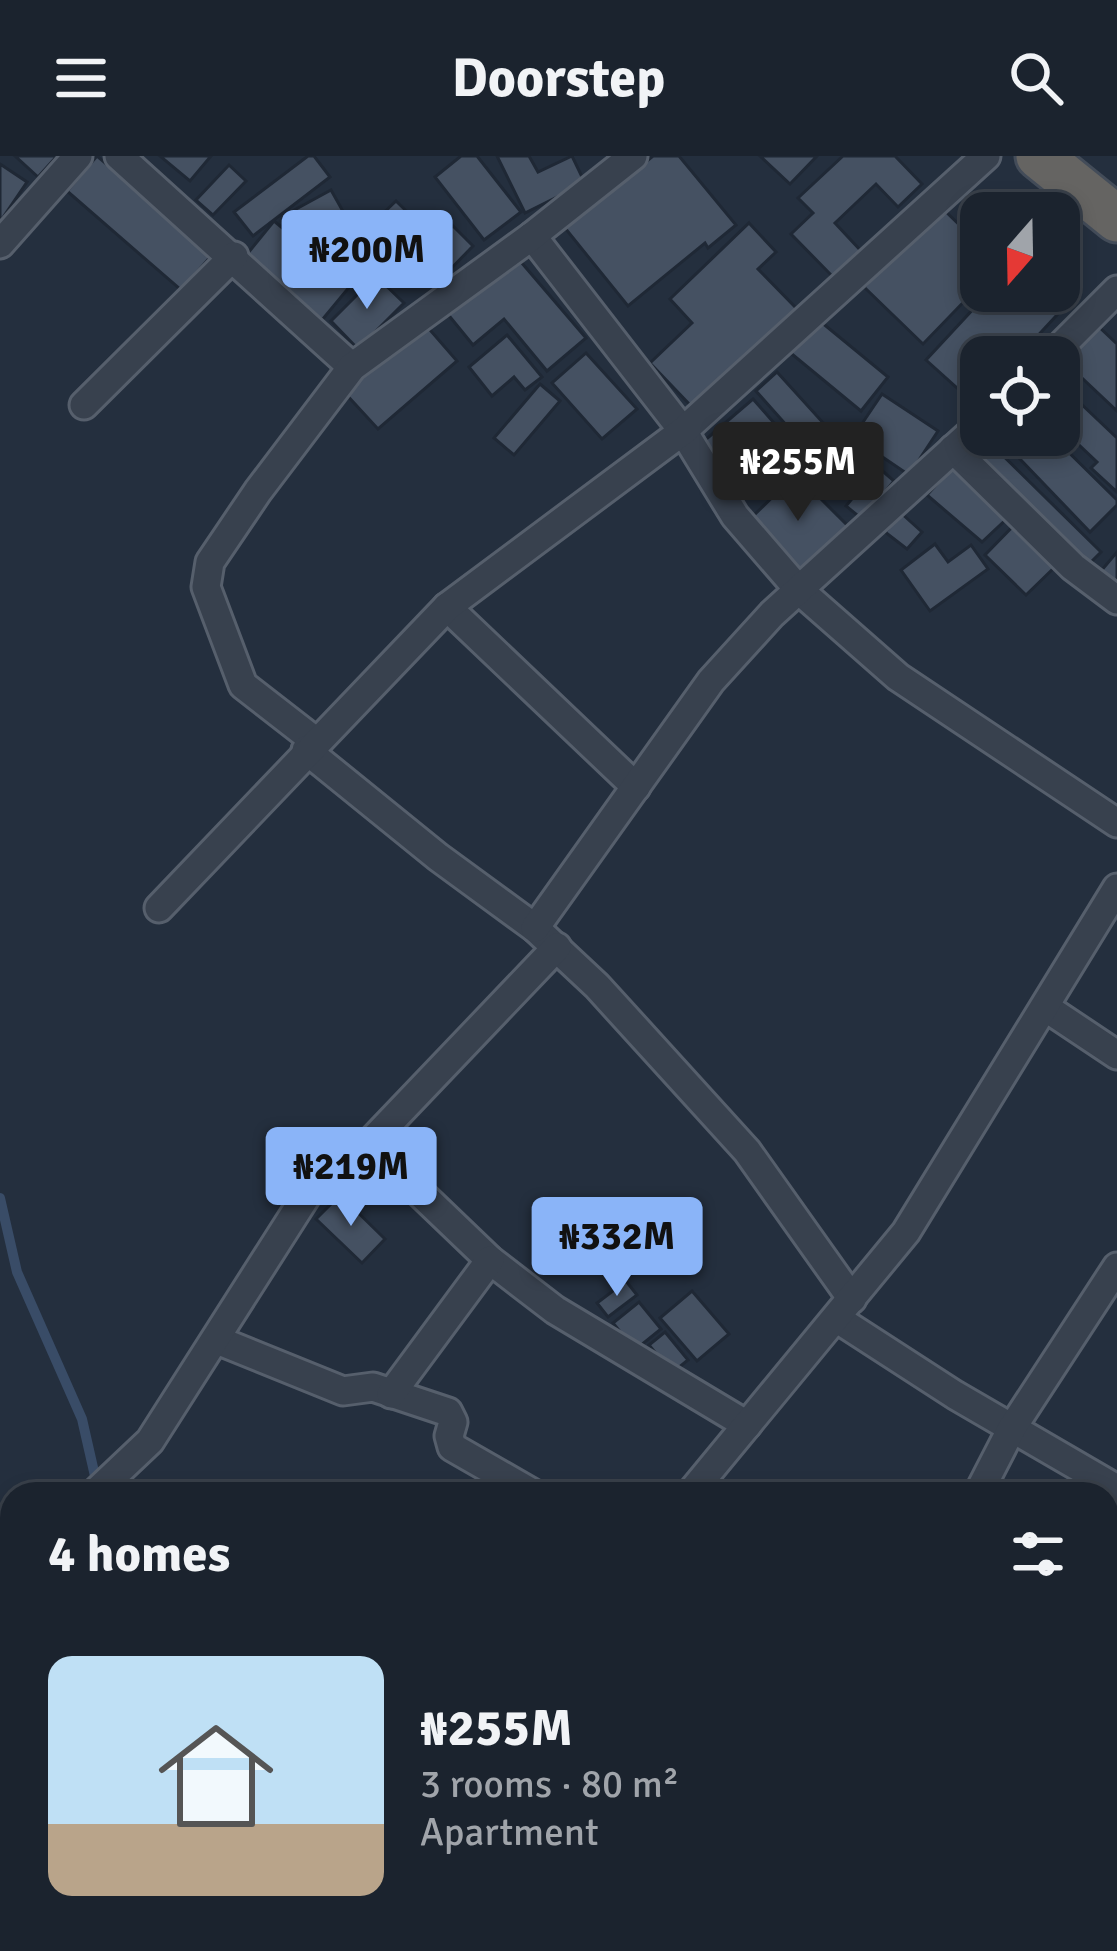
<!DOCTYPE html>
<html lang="en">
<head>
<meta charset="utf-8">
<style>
  :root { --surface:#1b232e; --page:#242b36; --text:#f1f3f6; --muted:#a0a4aa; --line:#39404a; --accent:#8ab4f8 }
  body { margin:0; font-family:Signika,sans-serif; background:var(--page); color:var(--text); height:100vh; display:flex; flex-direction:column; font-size:45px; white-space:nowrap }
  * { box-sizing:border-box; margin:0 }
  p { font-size:39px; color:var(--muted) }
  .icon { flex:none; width:66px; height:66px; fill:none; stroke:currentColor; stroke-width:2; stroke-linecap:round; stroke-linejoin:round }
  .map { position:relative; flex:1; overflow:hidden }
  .sheet { position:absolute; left:0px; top:1326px; width:1119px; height:471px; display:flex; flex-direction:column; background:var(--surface); border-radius:36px 36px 0 0; box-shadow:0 6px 18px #0003,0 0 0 3px var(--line) }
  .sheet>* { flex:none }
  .needle { width:78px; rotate:200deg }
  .fabs { position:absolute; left:960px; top:36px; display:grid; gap:24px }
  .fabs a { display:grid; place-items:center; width:120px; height:120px; border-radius:24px; background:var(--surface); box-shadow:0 6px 18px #0003,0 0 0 3px var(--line); font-size:60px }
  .price { position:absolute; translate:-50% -102px; padding:0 27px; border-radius:12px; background:var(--accent); color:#111; font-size:39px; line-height:78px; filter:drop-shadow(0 3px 6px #0008) }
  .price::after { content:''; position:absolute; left:50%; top:72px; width:36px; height:27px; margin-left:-18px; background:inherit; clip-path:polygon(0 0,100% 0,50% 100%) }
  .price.on { background:#222; color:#fff }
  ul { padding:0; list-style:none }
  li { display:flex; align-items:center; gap:36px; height:300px; padding:0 48px }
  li+li { border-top:3px solid var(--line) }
  li span { display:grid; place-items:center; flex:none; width:336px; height:240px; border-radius:24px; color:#555 }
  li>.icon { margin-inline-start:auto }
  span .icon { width:144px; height:144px; fill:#fffc; stroke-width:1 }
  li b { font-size:51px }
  h2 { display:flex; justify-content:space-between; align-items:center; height:144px; padding:0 48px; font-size:51px }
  header { display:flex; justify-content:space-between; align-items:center; height:156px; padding:0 48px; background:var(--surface); font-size:54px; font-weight:700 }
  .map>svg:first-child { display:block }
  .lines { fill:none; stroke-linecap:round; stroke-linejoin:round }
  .stream { stroke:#394c67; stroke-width:10 }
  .building { fill:#455162; stroke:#1f2835; stroke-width:3 }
  .minor-casing { stroke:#565f6c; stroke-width:33 }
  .trunk-casing { stroke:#434c59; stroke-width:51 }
  .minor { stroke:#38414e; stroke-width:27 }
  .trunk { stroke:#656462; stroke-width:45 }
</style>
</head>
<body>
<header><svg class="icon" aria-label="menu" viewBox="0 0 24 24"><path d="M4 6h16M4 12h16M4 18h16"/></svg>Doorstep<svg class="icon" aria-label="search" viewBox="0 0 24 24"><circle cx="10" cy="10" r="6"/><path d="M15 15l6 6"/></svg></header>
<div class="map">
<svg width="1117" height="1795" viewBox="0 0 1117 1795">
  <rect width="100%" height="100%" fill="#242f3e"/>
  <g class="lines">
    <!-- stream -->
    <g class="stream">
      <path d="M0,1042l17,74 65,147 15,66"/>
      <path d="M71,1785l9,10"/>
    </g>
  </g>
  <!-- building -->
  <g class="building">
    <path d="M15,0h42l-19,21z"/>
    <path d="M97,0l116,98 -32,36 -114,-99z"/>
    <path d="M160,0h51l-21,25z"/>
    <path d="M308,0h6l16,21 -77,59 -19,-24z"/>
    <path d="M461,0h16l44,56 -37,28 -49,-63z"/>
    <path d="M497,0h32l9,16 34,-16 13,27 -60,30z"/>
    <path d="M653,0h26l57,69 -28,23 -3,-5 -77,63 -63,-78z"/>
    <path d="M760,0h57l-27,28z"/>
    <path d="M843,0h52l27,28 -24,23 -22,-23 -41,39 27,29 -28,26 -43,-44 22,-21 -15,-15z"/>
    <path d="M0,8l27,18 -27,40z"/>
    <path d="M229,9l17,16 -33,34 -17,-15z"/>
    <path d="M331,34l45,80 -18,10 -38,-66 -25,14 -8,-14z"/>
    <path d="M396,45l41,40 16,-15 20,20 -35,36 -62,-62z"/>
    <path d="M941,51l40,39v38l-58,60 -59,-57z"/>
    <path d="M274,65l77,64 -29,35 -78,-62z"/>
    <path d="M749,67l27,29 -18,17 39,40 -104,99 -43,-45 42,-40 -22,-24z"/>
    <path d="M515,99l71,83 -39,33 -43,-52 -31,26 -27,-33z"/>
    <path d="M376,120l28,27 -46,46 -27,-28z"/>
    <path d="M990,135h64l14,12 -50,54h-37v40l-6,7 -49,-44z"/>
    <path d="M815,161l73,60 -27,34 -74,-61z"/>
    <path d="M424,167l33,38 -79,68 -34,-37z"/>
    <path d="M1098,170l19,18v67l-53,-50z"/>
    <path d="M507,179l35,42 -17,13 -11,-13 -22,19 -23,-29z"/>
    <path d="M586,197l51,56 -35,30 -50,-56z"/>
    <path d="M777,216l49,54 -22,19 -48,-54z"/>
    <path d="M1059,227l58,55v54l-26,-24 6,-6 -38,-36z"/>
    <path d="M540,228l20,17 -46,54 -20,-17z"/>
    <path d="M882,238l56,37 -29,44 -56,-38z"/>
    <path d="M753,243l50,57 -49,42 -50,-57z"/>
    <path d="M997,279h54l66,65v5l-27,27z"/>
    <path d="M987,284l114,112 -17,17 -114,-112z"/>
    <path d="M848,285l29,24 -19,24 -29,-25z"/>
    <path d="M958,305l57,50 -33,31 -55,-47z"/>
    <path d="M878,311l16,14 -32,38 -16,-13z"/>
    <path d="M796,318l52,52 -48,49 -53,-53z"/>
    <path d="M901,357l21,19 -15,17 -22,-17z"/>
    <path d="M1019,364l41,42 -34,33 -41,-40z"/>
    <path d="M935,388l13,18 23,-17 17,24 -58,42 -29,-41z"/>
    <path d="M1117,396v32l-16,-13z"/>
    <path d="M340,1039l45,44 -23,24 -46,-44z"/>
    <path d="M626,1125l11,14 -29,22 -11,-14z"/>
    <path d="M692,1135l37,43 -32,27 -37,-43z"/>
    <path d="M639,1146l22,27 -26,21 -22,-27z"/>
    <path d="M665,1176l23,28 -16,13 -23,-28z"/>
    <path d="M1107,1751l10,4v40l-27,-10h17z"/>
    <path d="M884,1785h24l-5,10h-24z"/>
    <path d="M917,1785h19l-4,10h-20z"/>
    <path d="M969,1785h26l-4,10h-26z"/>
    <path d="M1010,1785h50l-4,10h-50z"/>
    <path d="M1068,1785h9l26,10h-39z"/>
  </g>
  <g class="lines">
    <!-- minor casing -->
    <g class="minor-casing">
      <g id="minor">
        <path d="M119,0l233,211"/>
        <path d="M532,80l151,195 52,85 64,74 99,87 219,146"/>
        <path d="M0,88l78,-88"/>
        <path d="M1050,201l67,-67"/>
        <path d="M84,249l150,-149"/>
        <path d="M953,293l120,118 44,33"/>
        <path d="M447,451l189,180"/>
        <path d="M315,585l-72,-56 -37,-98 4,-25 48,-71 94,-124 180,-131 101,-80"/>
        <path d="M306,594l132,107 97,71 62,58 150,165 105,148"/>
        <path d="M159,752l288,-301 236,-176 303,-275"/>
        <path d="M535,772l176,-247 61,-67 209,-190"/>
        <path d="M1045,851l72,48"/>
        <path d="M369,988l121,116 65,50 192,115"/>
        <path d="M836,1162l119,77 162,94"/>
        <path d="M217,1184l126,51 30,-4 75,25 5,10 -4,14 3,11 82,47"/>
        <path d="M391,1238l99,-134"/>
        <path d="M94,1338l56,-53 160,-251 59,-46 188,-197"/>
        <path d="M690,1338l216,-262 211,-344"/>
        <path d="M978,1338l34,-66 105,-161"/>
        <path d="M0,1420l12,-11"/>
        <path d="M1107,1494l10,-21"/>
        <path d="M436,1795l5,-10"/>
        <path d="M731,1795l7,-10"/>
        <path d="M943,1795l6,-10"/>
      </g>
    </g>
    <!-- trunk casing -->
    <g class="trunk-casing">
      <path id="trunk" d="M1039,0l78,63"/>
    </g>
    <!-- minor -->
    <use href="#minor" class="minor"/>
    <!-- trunk -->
    <use href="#trunk" class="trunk"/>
  </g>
</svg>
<div class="fabs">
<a><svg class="needle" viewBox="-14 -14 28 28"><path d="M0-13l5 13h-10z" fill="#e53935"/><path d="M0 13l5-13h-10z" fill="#a0a4aa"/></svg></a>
<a><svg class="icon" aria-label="locate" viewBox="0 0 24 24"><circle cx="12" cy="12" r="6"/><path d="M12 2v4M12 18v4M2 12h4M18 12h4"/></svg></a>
</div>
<b class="price" style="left:367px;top:156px">₦200M</b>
<b class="price on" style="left:798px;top:368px">₦255M</b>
<b class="price" style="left:351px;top:1073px">₦219M</b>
<b class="price" style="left:617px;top:1143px">₦332M</b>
<section class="sheet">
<h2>4 homes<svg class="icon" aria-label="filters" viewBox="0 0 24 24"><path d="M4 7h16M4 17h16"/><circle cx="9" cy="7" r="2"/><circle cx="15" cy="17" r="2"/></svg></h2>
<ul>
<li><span style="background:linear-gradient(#bfe0f5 70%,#b9a48a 0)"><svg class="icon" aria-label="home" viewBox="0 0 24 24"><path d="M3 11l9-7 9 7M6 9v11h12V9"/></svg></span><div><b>₦255M</b><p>3 rooms · 80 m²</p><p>Apartment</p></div></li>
</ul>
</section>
</div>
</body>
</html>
